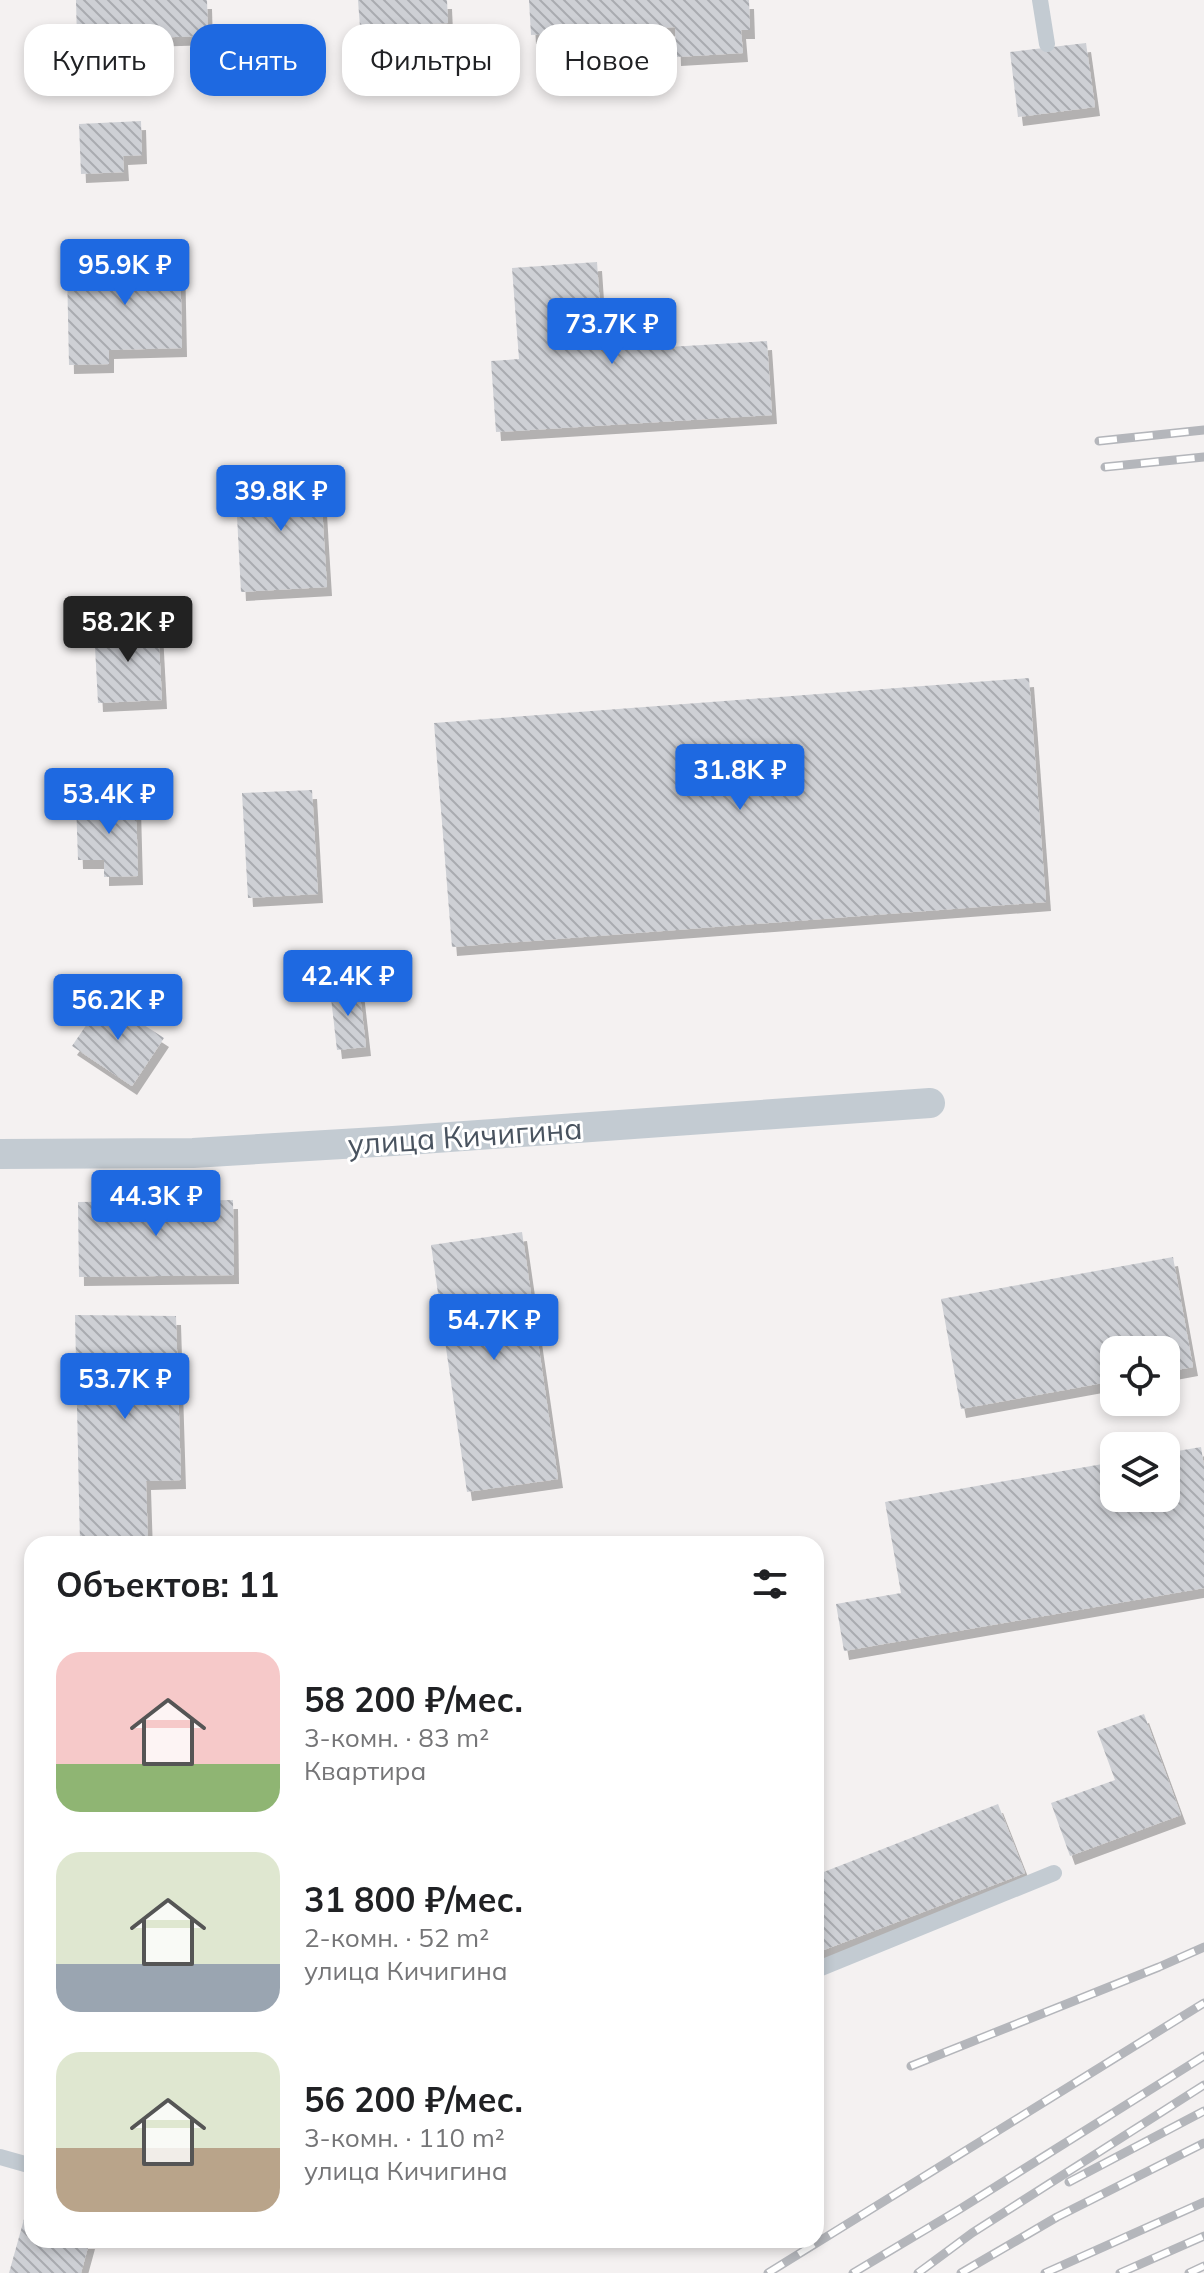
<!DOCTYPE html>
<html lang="ru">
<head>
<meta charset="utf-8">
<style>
  :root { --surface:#fff; --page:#f2f2f2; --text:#202124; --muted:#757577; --accent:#1e69e1 }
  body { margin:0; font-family:Mulish,sans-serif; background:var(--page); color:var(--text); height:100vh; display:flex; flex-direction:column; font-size:30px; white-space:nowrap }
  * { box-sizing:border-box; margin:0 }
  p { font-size:26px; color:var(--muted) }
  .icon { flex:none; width:44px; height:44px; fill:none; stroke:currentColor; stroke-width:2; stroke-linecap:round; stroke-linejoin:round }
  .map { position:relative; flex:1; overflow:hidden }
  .side { position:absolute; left:24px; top:1536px; width:800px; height:712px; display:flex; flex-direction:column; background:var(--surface); border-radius:24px; box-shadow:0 4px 12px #0003 }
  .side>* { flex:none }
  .banner { position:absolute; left:24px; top:24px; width:800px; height:72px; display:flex; gap:16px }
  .buttons { position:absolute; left:1100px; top:1336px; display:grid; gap:16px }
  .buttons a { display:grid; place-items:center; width:80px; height:80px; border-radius:16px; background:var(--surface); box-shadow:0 4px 12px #0003; font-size:40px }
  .price { position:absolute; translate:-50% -68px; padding:0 18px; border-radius:8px; background:var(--accent); color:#fff; font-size:26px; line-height:52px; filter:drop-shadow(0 2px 4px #0008) }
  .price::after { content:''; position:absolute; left:50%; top:48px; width:24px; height:18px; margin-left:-12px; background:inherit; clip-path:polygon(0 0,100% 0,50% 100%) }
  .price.on { background:#222; color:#fff }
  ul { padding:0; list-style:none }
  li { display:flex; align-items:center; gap:24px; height:200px; padding:0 32px }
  li span { display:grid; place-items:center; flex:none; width:224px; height:160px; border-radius:24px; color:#555 }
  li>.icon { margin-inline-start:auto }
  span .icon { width:96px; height:96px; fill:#fffc; stroke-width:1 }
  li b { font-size:34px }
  h2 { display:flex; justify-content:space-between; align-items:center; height:96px; padding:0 32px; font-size:34px }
  .chip { padding:0 28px; border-radius:24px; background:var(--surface); box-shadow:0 4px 12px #0003; font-size:28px; line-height:72px }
  .chip.on { background:var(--accent); color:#fff }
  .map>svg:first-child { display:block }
  .building { fill:url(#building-back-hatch); filter:url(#shadow) }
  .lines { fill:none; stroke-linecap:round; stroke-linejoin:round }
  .service { stroke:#c3cbd2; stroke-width:16 }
  .minor { stroke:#c3cbd2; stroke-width:30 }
  .rail-casing { stroke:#b4b6bb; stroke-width:9 }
  .rail { stroke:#fff; stroke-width:6; stroke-dasharray:18; stroke-linecap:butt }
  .labels { text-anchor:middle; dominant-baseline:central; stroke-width:6; stroke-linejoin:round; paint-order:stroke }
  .street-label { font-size:30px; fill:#49535f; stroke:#fff }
</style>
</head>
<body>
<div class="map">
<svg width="1204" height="2273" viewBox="0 0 1204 2273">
  <defs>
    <pattern id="building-back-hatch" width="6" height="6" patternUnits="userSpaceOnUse" patternTransform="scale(2)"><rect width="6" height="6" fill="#ced0d5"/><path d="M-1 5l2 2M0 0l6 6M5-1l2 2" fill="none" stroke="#a9abb0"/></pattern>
    <filter id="shadow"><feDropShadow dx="5" dy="9" stdDeviation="0" flood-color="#0004"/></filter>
  </defs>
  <rect width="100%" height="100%" fill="#f4f1f1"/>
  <!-- building -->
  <g class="building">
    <path d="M76,0h131l1,36 -131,4z"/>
    <path d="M358,0h89l1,23 -88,4z"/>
    <path d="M529,0h220l1,30h-9l2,23 -67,4 -1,-30 -144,8z"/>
    <path d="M1086,43l9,64 -77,10 -8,-65z"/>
    <path d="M141,121l1,34 -19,1 1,16 -43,2 -2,-50z"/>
    <path d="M180,248l2,100 -73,2v14l-40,1 -2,-96 62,-2 -1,-17z"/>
    <path d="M597,262l6,89 164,-10 5,74 -276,17 -5,-71 28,-2 -7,-91z"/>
    <path d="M320,474l7,113 -86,5 -6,-114z"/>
    <path d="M158,625l4,75 -64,3 -4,-75z"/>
    <path d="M1029,678l17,224 -594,45 -18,-224z"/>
    <path d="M312,790l6,104 -70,4 -6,-105z"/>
    <path d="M136,801l2,75 -34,1v-17h-26l-2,-58z"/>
    <path d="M359,986l7,61 -29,3 -7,-61z"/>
    <path d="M104,999l60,39 -32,48 -60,-40z"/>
    <path d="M233,1200l1,75 -155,2 -1,-75z"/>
    <path d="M522,1232l36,247 -91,13 -36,-247z"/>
    <path d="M1173,1257l20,110 -27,5v-22h-52v31l-153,28 -20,-110z"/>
    <path d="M75,1315l101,1 5,164 -35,1 2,63h-68z"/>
    <path d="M1201,1447l3,19v122l-360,63 -8,-47 65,-11 -16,-91 229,-40v36h52v-45z"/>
    <path d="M1144,1714l37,101 -111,41 -19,-53 64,-23 -18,-49z"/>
    <path d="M998,1804l27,69 -209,80v-78z"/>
    <path d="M31,2194l1,46h58l-9,33h-72z"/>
  </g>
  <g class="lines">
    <!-- service -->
    <g class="service">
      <path d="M1040,0l7,44"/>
      <path d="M816,1970l238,-97"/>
      <path d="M0,2157l32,9"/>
    </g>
    <!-- minor -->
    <path class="minor" d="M0,1154l193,-1 200,-12 537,-38"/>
    <!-- rail casing -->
    <g class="rail-casing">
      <g id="rail">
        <path d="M1099,441l105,-11"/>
        <path d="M1105,467l99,-10"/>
        <path d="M911,2066l248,-99 45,-20"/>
        <path d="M1069,2182l135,-71"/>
        <path d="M768,2273l436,-270"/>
        <path d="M853,2273l107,-64 244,-153"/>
        <path d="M918,2273l54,-40 232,-148"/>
        <path d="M961,2273l96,-56 147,-74"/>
        <path d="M1045,2273l159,-71"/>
        <path d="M1120,2273l84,-37"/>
        <path d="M1189,2273l15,-7"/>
      </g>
    </g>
    <!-- rail -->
    <use href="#rail" class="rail"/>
  </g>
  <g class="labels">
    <!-- street labels -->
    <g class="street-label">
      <text transform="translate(465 1136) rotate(-4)">улица Кичигина</text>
    </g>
  </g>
</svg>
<div class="buttons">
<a><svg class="icon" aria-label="locate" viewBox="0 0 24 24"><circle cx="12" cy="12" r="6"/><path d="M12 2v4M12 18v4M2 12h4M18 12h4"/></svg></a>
<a><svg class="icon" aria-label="layers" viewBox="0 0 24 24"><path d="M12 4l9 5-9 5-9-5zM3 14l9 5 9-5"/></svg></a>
</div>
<b class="price" style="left:125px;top:307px">95.9K ₽</b>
<b class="price" style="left:612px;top:366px">73.7K ₽</b>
<b class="price" style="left:281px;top:533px">39.8K ₽</b>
<b class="price on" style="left:128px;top:664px">58.2K ₽</b>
<b class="price" style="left:740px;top:812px">31.8K ₽</b>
<b class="price" style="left:109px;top:836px">53.4K ₽</b>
<b class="price" style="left:348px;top:1018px">42.4K ₽</b>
<b class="price" style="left:118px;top:1042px">56.2K ₽</b>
<b class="price" style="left:156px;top:1238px">44.3K ₽</b>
<b class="price" style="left:494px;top:1362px">54.7K ₽</b>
<b class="price" style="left:125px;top:1421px">53.7K ₽</b>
<div class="banner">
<a class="chip">Купить</a>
<a class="chip on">Снять</a>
<a class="chip">Фильтры</a>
<a class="chip">Новое</a>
</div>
<section class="side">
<h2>Объектов: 11<svg class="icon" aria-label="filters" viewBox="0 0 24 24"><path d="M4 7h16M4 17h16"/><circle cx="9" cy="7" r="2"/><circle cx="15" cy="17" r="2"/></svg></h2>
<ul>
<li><span style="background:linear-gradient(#f6c9c9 70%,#8fb573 0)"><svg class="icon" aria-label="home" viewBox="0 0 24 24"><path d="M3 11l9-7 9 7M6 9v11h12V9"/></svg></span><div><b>58 200 ₽/мес.</b><p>3-комн. · 83 m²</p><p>Квартира</p></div></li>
<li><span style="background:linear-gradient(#dfe7d0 70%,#9aa5b1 0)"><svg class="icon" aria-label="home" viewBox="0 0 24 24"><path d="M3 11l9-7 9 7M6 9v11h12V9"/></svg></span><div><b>31 800 ₽/мес.</b><p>2-комн. · 52 m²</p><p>улица Кичигина</p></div></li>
<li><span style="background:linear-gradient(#dfe7d0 60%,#b9a48a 0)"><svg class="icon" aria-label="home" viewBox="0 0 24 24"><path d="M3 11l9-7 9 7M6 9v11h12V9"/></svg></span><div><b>56 200 ₽/мес.</b><p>3-комн. · 110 m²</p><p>улица Кичигина</p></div></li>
</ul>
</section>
</div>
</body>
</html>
